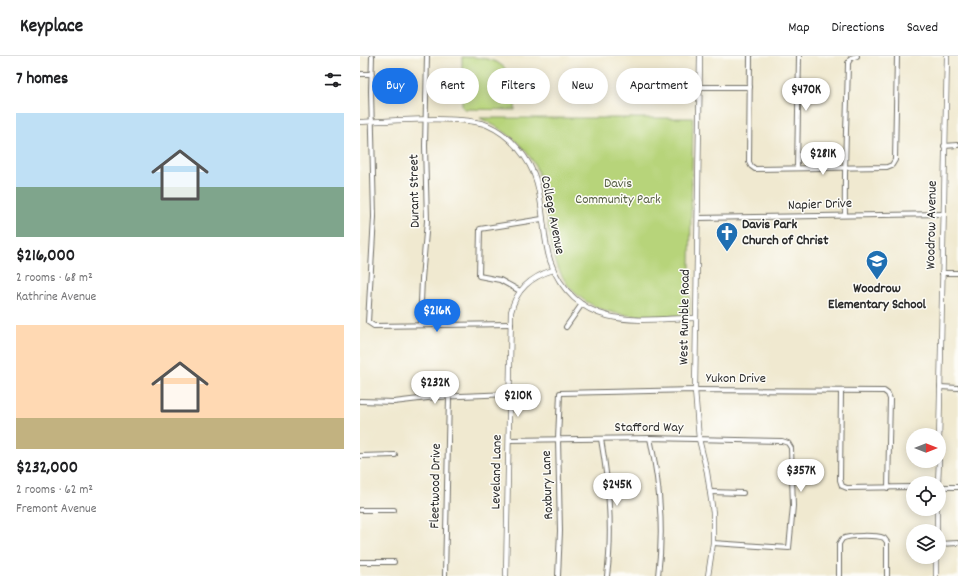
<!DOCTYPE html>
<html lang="en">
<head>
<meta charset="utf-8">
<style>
  :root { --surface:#fff; --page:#f6f6f6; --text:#202124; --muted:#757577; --line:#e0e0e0; --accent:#1a73e8 }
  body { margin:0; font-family:Dekko,sans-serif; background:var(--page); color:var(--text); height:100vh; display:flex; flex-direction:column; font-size:15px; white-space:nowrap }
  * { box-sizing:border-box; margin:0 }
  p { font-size:13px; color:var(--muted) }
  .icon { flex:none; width:22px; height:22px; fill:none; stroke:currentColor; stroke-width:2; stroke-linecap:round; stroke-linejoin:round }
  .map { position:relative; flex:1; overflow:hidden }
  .drawer { display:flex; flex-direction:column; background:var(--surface); width:360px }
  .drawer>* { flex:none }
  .hud { position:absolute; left:12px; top:12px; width:380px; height:36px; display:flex; gap:8px }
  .needle { width:26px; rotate:90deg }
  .tools { position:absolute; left:546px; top:372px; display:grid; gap:8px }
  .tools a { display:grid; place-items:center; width:40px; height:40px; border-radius:50%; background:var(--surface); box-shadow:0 2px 10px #0003; font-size:20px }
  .price { position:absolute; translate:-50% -34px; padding:0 9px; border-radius:14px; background:#fff; color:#222; font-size:13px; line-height:26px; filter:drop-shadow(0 1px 2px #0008) }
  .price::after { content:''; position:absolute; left:50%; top:24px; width:12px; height:9px; margin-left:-6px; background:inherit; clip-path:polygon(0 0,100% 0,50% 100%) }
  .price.selected { background:var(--accent); color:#fff }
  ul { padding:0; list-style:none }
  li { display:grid; align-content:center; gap:8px; height:212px; padding:0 16px }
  li span { display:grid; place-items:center; height:124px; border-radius:0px; color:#555 }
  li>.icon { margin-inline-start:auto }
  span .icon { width:72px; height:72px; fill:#fffc; stroke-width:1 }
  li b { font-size:17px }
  h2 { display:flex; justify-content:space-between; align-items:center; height:48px; padding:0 16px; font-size:17px }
  .tag { padding:0 14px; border-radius:18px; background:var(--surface); box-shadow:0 2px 10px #0003; font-size:14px; line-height:36px }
  .tag.selected { background:var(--accent); color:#fff }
  header { display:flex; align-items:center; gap:24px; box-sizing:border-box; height:56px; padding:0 20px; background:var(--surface); border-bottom:1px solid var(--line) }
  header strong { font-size:19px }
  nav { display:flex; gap:22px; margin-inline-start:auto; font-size:14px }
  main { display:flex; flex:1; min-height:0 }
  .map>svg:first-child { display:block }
  .green { fill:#b7d47a; stroke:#718052 }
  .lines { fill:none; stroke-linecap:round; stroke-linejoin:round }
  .minor-casing { stroke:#706e65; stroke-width:6 }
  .tertiary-casing { stroke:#706e65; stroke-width:6 }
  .minor { stroke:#fff; stroke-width:4 }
  .tertiary { stroke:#fff; stroke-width:4.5 }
  .labels { text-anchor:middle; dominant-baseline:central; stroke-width:3; stroke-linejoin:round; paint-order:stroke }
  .park-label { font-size:14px; fill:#555e43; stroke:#fdfcf7 }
  .street-label { font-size:14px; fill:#2b2b2b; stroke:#fdfcf7 }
  .poi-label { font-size:14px; font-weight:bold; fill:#2b2b2b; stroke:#fdfcf7; text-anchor:start }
</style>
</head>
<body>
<header>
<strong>Keyplace</strong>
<nav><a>Map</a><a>Directions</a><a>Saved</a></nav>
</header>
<main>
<section class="drawer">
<h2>7 homes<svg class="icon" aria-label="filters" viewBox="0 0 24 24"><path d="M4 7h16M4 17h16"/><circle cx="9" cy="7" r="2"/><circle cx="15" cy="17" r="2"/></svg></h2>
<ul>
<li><span style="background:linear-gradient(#bfe0f5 60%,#7fa58c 0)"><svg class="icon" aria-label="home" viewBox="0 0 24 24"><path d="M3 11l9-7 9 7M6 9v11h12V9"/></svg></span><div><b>$216,000</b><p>2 rooms · 68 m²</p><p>Kathrine Avenue</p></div></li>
<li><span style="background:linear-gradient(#ffd9b3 75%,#c2b280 0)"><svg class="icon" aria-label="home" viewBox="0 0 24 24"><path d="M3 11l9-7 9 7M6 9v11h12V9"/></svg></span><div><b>$232,000</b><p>2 rooms · 62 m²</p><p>Fremont Avenue</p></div></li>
</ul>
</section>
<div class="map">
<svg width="598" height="520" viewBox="0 0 598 520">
  <rect width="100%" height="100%" fill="#fdfcf7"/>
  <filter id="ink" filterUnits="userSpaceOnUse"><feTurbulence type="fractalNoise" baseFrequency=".025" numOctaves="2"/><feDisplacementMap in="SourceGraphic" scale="8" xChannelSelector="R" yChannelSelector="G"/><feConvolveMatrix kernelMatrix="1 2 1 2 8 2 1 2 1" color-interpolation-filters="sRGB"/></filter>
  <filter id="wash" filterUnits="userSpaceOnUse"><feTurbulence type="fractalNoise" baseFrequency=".012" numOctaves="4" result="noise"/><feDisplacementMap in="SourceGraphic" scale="16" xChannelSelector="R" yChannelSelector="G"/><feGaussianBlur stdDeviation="0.9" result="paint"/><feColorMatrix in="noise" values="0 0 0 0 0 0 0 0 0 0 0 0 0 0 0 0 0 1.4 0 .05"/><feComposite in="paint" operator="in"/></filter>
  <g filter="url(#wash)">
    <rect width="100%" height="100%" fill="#f0e9d0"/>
    <!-- green -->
    <g class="green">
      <path d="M102,1c41,-1 56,13 53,53l-50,-1 -3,-2z"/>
      <path d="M120,62h213l-4,198c-26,-1 -57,3 -82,-5 -55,-18 -55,-62 -63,-111 -2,-15 -5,-30 -14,-43 -12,-18 -30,-29 -50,-39z"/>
    </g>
  </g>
  <g filter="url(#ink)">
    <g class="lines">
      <!-- minor casing -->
      <g class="minor-casing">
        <g id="minor">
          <path d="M12,0l-1,35 3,126 -6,105 6,4 137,-2"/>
          <path d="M390,0l-1,106 2,4 4,3 132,-2 5,-2 3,-5 2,-104"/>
          <path d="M0,18h12"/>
          <path d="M340,31h50"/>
          <path d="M584,90l14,-1"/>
          <path d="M437,112l2,-112"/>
          <path d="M485,159c-1,-51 2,-101 3,-152l3,-5 6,-2"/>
          <path d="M338,162l245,-4"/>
          <path d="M582,217h16"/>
          <path d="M160,235l-20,-11 -21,-4 1,-47 62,-10"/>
          <path d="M60,269l2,-46 5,-58 -2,-75 2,-90"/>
          <path d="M206,271l16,-23"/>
          <path d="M580,331l18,1"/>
          <path d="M481,335l-1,89 2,6 5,2 66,-1"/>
          <path d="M0,345l34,1 42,-5 74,-3"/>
          <path d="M290,382c10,46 14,92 8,138"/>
          <path d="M241,383c8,45 12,91 6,137"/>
          <path d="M149,384l141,-2 132,3 6,2 3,5 2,58 -4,42 -76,-5"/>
          <path d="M0,400l35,-1"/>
          <path d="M579,431h19"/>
          <path d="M350,436l33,1"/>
          <path d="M0,454h34"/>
          <path d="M579,488l19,-1"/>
          <path d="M0,506h34"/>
          <path d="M85,520l4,-179"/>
          <path d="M198,520l2,-45 -2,-92 2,-46 135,-3 189,1 4,3 2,5 -2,89"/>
          <path d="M479,520v-32l3,-5c7,-4 34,-4 42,-1l3,4v34"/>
        </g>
      </g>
      <!-- tertiary casing -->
      <g class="tertiary-casing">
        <g id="tertiary">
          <path d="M340,0l-5,334 4,49 8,33 6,41v30l-5,33"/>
          <path d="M0,66c30,-1 101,-7 127,3 23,10 43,33 50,58 11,42 1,82 37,115 10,9 22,15 34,18 28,7 60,2 88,2"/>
          <path d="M579,387l8,-387"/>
          <path d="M578,427l1,-22"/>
          <path d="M577,475v-22"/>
          <path d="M146,520l5,-264c5,-23 20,-35 42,-42"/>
          <path d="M576,520v-19"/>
        </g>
      </g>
      <!-- minor -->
      <use href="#minor" class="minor"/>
      <!-- tertiary -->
      <use href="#tertiary" class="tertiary"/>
    </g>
  </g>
  <!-- icons -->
  <defs>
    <g id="church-pin" transform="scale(1.15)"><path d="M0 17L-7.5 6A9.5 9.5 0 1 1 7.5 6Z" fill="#1f6fb2" stroke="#fdfcf7"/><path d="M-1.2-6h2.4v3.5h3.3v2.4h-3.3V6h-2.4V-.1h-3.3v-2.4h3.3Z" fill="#fff"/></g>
    <g id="school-pin" transform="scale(1.15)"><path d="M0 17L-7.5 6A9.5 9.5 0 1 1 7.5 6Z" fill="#1f6fb2" stroke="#fdfcf7"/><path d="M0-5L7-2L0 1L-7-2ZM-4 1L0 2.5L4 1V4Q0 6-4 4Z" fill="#fff"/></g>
  </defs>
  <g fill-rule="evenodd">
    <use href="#church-pin" x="367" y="177"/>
    <use href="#school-pin" x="517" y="205"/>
  </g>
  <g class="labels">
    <!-- park labels -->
    <g class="park-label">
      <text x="258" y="128">Davis<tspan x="258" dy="16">Community Park</tspan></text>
    </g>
    <!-- street labels -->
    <g class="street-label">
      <text transform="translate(55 135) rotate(-91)">Durant Street</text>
      <text transform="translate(460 149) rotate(-2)">Napier Drive</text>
      <text transform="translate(192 159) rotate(79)">College Avenue</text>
      <text transform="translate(572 169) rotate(-89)">Woodrow Avenue</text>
      <text transform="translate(325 261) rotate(-89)">West Rumble Road</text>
      <text x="376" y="323">Yukon Drive</text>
      <text x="289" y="372">Stafford Way</text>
      <text transform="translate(137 416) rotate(-89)">Leveland Lane</text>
      <text transform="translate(188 429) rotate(-92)">Roxbury Lane</text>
      <text transform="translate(76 430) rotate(-89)">Fleetwood Drive</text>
    </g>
    <!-- poi labels -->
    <g class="poi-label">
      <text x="382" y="169">Davis Park<tspan x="382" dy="16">Church of Christ</tspan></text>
      <text x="517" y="233" text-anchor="middle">Woodrow<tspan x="517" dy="16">Elementary School</tspan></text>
    </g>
  </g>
</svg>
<div class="tools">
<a><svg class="needle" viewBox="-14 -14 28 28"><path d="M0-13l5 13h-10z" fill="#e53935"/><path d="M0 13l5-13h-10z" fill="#757577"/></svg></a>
<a><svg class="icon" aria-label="locate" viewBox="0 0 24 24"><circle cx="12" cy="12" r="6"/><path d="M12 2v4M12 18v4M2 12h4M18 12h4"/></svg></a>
<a><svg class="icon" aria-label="layers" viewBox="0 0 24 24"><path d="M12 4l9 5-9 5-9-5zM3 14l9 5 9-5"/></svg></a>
</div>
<b class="price" style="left:446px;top:56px">$470K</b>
<b class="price" style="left:463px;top:120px">$281K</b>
<b class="price selected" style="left:77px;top:277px">$216K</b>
<b class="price" style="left:75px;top:349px">$232K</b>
<b class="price" style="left:158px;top:362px">$210K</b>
<b class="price" style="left:441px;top:437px">$357K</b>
<b class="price" style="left:257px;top:451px">$245K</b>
<div class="hud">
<a class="tag selected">Buy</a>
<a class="tag">Rent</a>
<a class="tag">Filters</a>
<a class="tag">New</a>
<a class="tag">Apartment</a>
</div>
</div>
</main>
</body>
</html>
